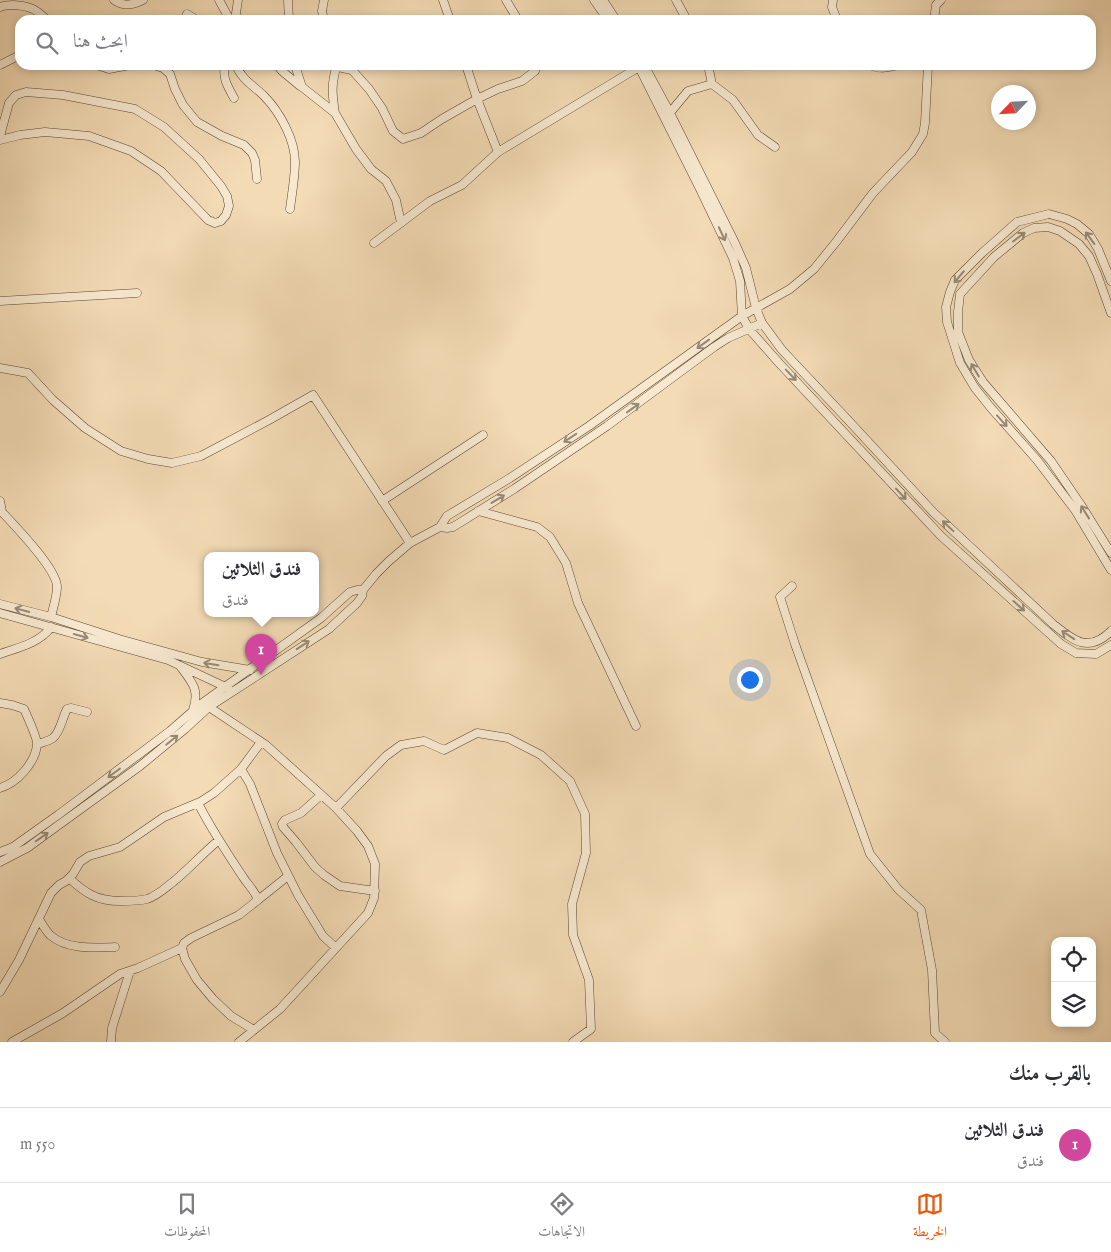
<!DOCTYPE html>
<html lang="ar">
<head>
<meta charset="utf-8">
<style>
	body { margin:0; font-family:"IM FELL English",Amiri,serif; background:#f7f7f7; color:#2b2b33; direction:rtl }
	.controls { position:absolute; right:15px; bottom:15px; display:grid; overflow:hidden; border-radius:10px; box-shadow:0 2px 8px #0003 }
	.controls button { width:45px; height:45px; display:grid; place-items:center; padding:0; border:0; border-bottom:1px solid #e1e1e2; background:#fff; color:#2b2b33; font:25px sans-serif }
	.compass { position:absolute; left:991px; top:85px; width:45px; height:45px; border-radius:50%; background:#fff; box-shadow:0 2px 8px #0003; rotate:245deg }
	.you { position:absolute; left:749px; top:679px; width:18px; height:18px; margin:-12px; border:4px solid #fff; border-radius:50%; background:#1a73e8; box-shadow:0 0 0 8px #1a73e833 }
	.badge { display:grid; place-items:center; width:32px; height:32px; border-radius:50%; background:#ea580c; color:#fff; font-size:16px; font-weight:700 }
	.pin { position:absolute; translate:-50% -41px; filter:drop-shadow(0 1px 2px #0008) }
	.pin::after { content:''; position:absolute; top:26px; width:18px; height:15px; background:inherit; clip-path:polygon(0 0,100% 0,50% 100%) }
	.popup { position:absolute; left:204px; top:552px; width:115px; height:65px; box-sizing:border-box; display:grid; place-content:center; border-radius:10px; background:#fff; filter:drop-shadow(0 1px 4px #0005); font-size:16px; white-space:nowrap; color:#7c7c81 }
	.popup b { font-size:19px; color:#2b2b33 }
	.popup::after { content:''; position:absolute; left:50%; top:100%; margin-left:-10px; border:10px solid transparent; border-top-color:#fff }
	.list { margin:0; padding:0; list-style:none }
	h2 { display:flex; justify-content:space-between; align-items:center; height:65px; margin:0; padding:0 20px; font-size:21px }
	h2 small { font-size:16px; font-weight:400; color:#7c7c81 }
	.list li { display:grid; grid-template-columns:32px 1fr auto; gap:15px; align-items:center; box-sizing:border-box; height:75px; padding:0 20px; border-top:1px solid #e1e1e2 }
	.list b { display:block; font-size:19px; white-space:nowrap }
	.list p { margin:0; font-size:16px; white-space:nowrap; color:#7c7c81 }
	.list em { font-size:16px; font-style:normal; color:#7c7c81 }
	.icon { flex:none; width:28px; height:28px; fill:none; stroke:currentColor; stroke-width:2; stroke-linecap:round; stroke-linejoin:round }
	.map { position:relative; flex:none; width:1111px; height:1042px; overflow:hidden; direction:ltr }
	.search { position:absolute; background:#fff; box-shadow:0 2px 8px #0003; left:15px; right:15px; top:15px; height:55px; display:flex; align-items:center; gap:12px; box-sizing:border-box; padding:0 18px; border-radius:15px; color:#7c7c81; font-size:19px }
	.sheet { height:140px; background:#fff }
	nav { display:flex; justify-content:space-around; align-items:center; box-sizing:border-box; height:70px; border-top:1px solid #e1e1e2; background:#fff; font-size:14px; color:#7c7c81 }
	nav a { display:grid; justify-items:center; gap:2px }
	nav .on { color:#ea580c }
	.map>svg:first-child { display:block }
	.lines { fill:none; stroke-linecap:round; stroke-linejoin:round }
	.minor-casing { stroke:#584632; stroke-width:9 }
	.minor { stroke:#f7e8cf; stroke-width:8 }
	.oneway { stroke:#988975 }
</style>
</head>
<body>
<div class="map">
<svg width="1111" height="1042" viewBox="0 0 1111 1042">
	<rect width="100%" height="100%" fill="#f3dbb5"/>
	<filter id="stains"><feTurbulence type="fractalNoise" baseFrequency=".004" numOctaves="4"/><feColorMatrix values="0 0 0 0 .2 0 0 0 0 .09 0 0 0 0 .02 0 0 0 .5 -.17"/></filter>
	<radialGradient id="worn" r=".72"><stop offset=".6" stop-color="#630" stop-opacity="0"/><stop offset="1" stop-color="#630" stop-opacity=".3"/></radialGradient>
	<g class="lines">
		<defs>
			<path id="minor" d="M114,0c10,7 19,5 29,0
				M219,0l11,20
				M288,0l1,20
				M324,0l-2,11 2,9
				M443,0l7,20
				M506,0l12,20
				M594,0l14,20
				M603,0l13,20
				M676,0l11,20
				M833,0l-1,7 5,13
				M0,7c5,-2 8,-2 13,-2 16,1 22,3 34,15
				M187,14l10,6
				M235,20l3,-20
				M934,20l2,-15 5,-5
				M0,65l20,-10
				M96,65l13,4 21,-4
				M153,65l10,3 7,6 5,15 8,16 14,17 25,14 22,9 8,8 3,7 2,19
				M225,65c-3,13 3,22 9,33
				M236,65c5,14 18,21 28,31 16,16 31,44 31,66 0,15 -3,31 -5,47
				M277,65l5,6 18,15
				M295,65l7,22 33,26 21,36 15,20 15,12 10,19 5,23
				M337,65l5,3 10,2 17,19 13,19 11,23 10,8 18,-6 21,-14 35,-20 21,-10 24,-8 13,-10 2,-6
				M466,65l11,34 21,53
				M638,65l62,124 33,69 7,23 2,35 7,13 30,34 162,173 120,108 15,9 20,1 15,-9
				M644,65l26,48 65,130 11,25 10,40 6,15 20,27 67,71 84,91 120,112c20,16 35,30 58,7
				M708,65l4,19
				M871,65c8,5 18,2 27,0
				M335,113c-3,-19 -4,-29 2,-48
				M668,115l20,-24 24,-7 21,16 25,35 17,12
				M0,136l9,-33 7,-8 10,-3 37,3 72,14 29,18 35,32 22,27 6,10 2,10 -3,9 -5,6 -6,2 -7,-3 -47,-49 -30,-20 -42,-15 -44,-4 -25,3 -20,5
				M374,243l56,-42 32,-16 36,-33 141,-85
				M1111,281l-13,-32 -9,-15 -12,-10 -10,-5 -18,-5 -32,8 -35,31 -27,27 -5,12 -4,15 1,15 13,41 15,25 16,20 46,52 38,50 36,60
				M0,301l137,-8
				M1111,313l-14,-39 -8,-18 -10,-12 -19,-13 -12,-4 -14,1 -11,5 -29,24 -34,37 -2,18v20l11,28 14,22 68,79 30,44 30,48
				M0,368l28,5 25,27 32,28 36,23 27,8 24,4 29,-7 68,-36 44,-25 97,148
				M0,501l2,11c13,14 55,57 55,75 0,9 -4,21 -6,30
				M382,501l101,-66
				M478,511l59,16 13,10 16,26 12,40 58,123
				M440,527l7,-11 63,-38 79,-52 153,-110 48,-27 24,-20 22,-27 37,-49 39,-41 11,-18 2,-11 3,-58
				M792,586l-12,11 15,47 75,210 28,35 23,21 11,60 3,63 10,9
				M0,604l51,13 68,22 83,23 48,8
				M0,613l168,47 60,28
				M0,654c17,-6 40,-11 51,-27
				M180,666c12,16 20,24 13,44
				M0,703l12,2 12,4c3,7 14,30 13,36 -2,18 -20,38 -37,43
				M201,704l8,3 57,38 70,63 21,23 11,15 7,18 -1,34 -6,15 -88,96 -41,33
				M38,744c5,-2 11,-3 15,-6 8,-7 9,-20 14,-29l4,-1 16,4
				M241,769l9,15 27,69 21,42 25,41 13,12
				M321,795l-20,18 -16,7 -3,4 1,3 13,15 19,25 9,8 16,11 35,5
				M198,803c13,26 29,50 45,74 5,8 12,14 15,23l30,-24
				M336,808l50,-52 15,-11 23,-4 20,9 33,-17 31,5 33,17 29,26 15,33 1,39 -14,51 1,31 16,45 2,49 -18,13
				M0,852l13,-5 45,-32 112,-84 31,-27 120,-86 29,-26 7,-2h6
				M0,862l27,-14 113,-82 45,-37 24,-22 120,-78 28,-26 5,-7 1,-6 13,-16 13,-13 21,-18 30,-16 7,1 6,-1 61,-38 93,-63 107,-79 14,-9 34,-15
				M69,878c16,15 28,23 51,23 9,0 19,0 27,-2 10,-3 18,-11 26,-17 16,-13 30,-29 46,-42
				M39,919c3,5 7,12 11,16 17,15 44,13 65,12
				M0,992l19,-32 32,-67 8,-8 7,-4 7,-7 7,-12 9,-6 31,-9 44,-30 36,-15 14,-9 27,-24 20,-27
				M254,1030l-23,-14 -18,-17 -16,-19 -12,-21 -3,-11 2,-5 7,-5 48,-23 19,-15
				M12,1042l51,-29 57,-39 18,-6 44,-20
				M111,1042l1,-14 18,-57"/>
		</defs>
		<!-- minor casing -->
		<use href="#minor" class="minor-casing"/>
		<!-- minor -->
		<use href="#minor" class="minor"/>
	</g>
	<!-- one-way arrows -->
	<defs><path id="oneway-shaft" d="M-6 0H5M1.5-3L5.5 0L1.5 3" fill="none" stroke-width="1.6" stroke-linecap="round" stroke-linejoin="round" transform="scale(1.25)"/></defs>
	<g class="oneway">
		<use href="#oneway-shaft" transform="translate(722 234) rotate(65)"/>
		<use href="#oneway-shaft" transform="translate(1019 237) rotate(-37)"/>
		<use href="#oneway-shaft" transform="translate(1090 238) rotate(-126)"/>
		<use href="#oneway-shaft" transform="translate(959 277) rotate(130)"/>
		<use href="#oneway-shaft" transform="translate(703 344) rotate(144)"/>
		<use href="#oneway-shaft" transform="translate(975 370) rotate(-121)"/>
		<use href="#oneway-shaft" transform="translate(791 375) rotate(46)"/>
		<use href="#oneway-shaft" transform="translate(633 408) rotate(-36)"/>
		<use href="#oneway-shaft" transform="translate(1002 421) rotate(48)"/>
		<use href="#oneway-shaft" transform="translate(570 438) rotate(147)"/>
		<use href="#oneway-shaft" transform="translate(901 494) rotate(47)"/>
		<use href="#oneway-shaft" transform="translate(498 499) rotate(-31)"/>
		<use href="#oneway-shaft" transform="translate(1085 512) rotate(-122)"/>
		<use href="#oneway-shaft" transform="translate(948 526) rotate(-137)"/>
		<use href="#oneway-shaft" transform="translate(1019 606) rotate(42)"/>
		<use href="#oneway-shaft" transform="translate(22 610) rotate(-165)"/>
		<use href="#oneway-shaft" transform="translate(1068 635) rotate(-146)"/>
		<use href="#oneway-shaft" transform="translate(81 636) rotate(16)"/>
		<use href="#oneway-shaft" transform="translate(303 645) rotate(-33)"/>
		<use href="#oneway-shaft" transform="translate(211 664) rotate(-170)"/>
		<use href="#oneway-shaft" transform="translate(172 740) rotate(-39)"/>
		<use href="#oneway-shaft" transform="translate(114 773) rotate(143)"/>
		<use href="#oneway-shaft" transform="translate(42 837) rotate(-35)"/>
	</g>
	<rect width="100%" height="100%" filter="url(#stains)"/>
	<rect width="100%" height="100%" fill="url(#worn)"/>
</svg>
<div class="controls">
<button><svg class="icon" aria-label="locate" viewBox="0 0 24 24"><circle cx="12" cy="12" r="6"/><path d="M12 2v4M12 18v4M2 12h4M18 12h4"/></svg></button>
<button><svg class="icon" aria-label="layers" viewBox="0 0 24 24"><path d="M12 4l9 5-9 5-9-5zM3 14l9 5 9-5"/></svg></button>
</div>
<svg class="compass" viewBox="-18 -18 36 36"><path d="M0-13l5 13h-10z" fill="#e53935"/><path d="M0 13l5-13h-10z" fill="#7c7c81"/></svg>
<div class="you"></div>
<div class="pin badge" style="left:261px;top:675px;background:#d1479c">1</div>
<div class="popup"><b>فندق الثلاثين</b>فندق</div>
<div class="search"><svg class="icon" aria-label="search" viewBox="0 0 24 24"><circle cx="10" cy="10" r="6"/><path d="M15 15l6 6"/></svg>ابحث هنا</div>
</div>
<section class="sheet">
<h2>بالقرب منك<small></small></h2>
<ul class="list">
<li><span class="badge" style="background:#d1479c">1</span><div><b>فندق الثلاثين</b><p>فندق</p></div><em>550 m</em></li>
</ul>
</section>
<nav>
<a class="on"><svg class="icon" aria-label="map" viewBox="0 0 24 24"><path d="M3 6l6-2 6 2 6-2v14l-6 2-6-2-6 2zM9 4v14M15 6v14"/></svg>الخريطة</a>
<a><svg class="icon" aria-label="directions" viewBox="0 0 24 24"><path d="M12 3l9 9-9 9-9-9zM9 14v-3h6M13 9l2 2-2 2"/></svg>الاتجاهات</a>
<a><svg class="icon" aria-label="saved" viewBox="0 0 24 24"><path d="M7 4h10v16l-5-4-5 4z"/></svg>المحفوظات</a>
</nav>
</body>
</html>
